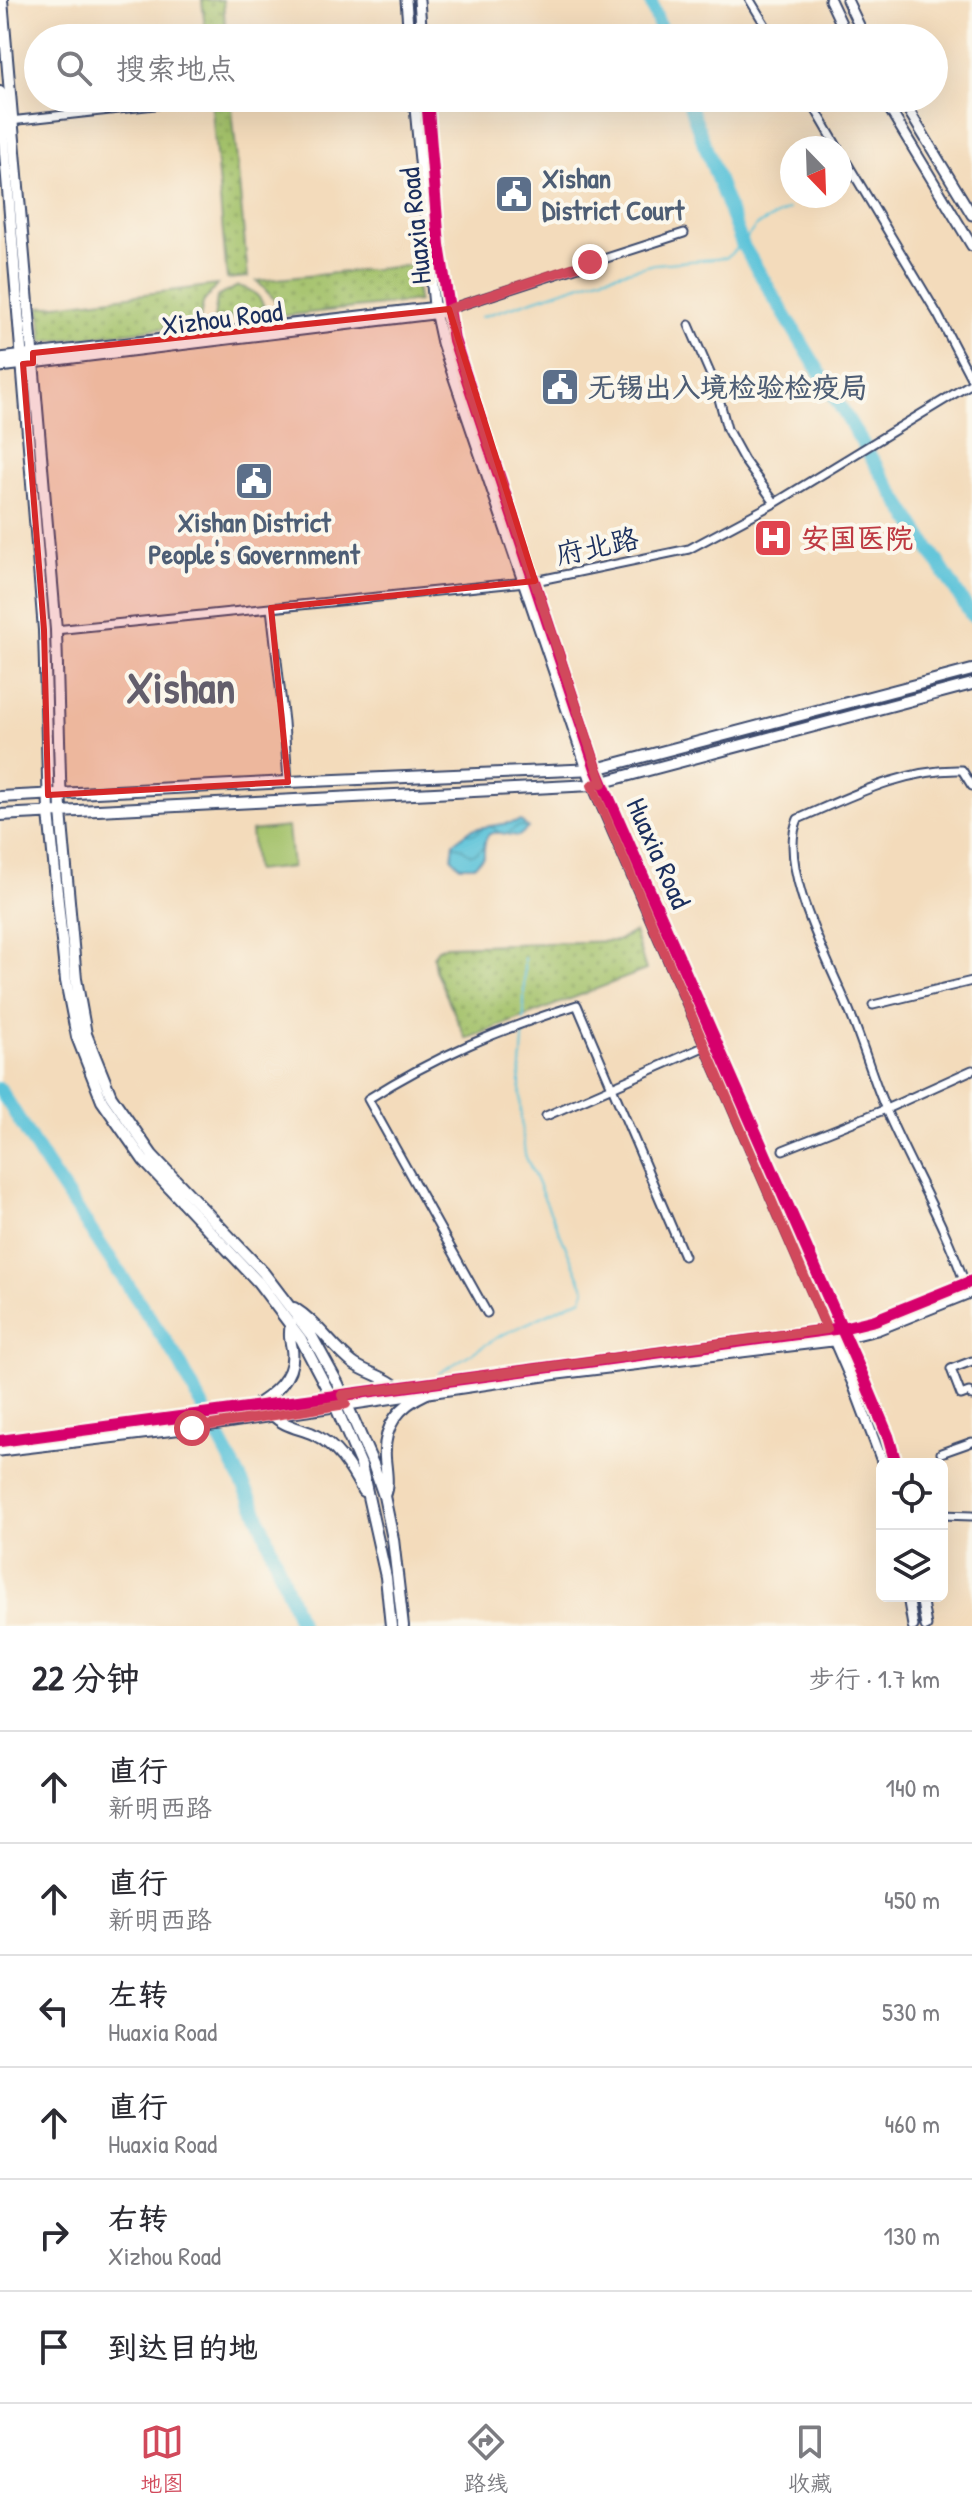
<!DOCTYPE html>
<html lang="zh">
<head>
<meta charset="utf-8">
<style>
	body { margin:0; font-family:"Patrick Hand","LXGW WenKai TC",sans-serif; background:#f7f7f7; color:#2b2b33 }
	.controls { position:absolute; right:24px; bottom:24px; display:grid; overflow:hidden; border-radius:12px; box-shadow:0 8px 32px #0002 }
	.controls button { width:72px; height:72px; display:grid; place-items:center; padding:0; border:0; border-bottom:2px solid #e1e1e2; background:#fff; color:#2b2b33; font:40px sans-serif }
	.compass { position:absolute; left:780px; top:136px; width:72px; height:72px; border-radius:50%; background:#fff; box-shadow:0 8px 32px #0002; rotate:157deg }
	.stop { position:absolute; width:24px; height:24px; margin:-18px; border:6px solid #d1495b; border-radius:50%; background:#fff }
	.stop.end { background:#d1495b; border-color:#fff; box-shadow:0 2px 8px #0008 }
	.list { margin:0; padding:0; list-style:none }
	h2 { display:flex; justify-content:space-between; align-items:center; height:104px; margin:0; padding:0 32px; font-size:34px }
	h2 small { font-size:26px; font-weight:400; color:#7c7c81 }
	.list li { display:grid; grid-template-columns:52px 1fr auto; gap:24px; align-items:center; box-sizing:border-box; height:112px; padding:0 32px; border-top:2px solid #e1e1e2 }
	.list b { display:block; font-size:30px; white-space:nowrap }
	.list p { margin:0; font-size:26px; white-space:nowrap; color:#7c7c81 }
	.list em { font-size:26px; font-style:normal; color:#7c7c81 }
	.icon { flex:none; width:44px; height:44px; fill:none; stroke:currentColor; stroke-width:2; stroke-linecap:round; stroke-linejoin:round }
	.map { position:relative; flex:none; width:972px; height:1626px; overflow:hidden }
	.search { position:absolute; background:#fff; box-shadow:0 8px 32px #0002; left:24px; right:24px; top:24px; height:88px; display:flex; align-items:center; gap:20px; box-sizing:border-box; padding:0 28px; border-radius:44px; color:#7c7c81; font-size:30px }
	.sheet { height:776px; background:#fff }
	nav { display:flex; justify-content:space-around; align-items:center; box-sizing:border-box; height:112px; border-top:2px solid #e1e1e2; background:#fff; font-size:22px; color:#7c7c81 }
	nav a { display:grid; justify-items:center; gap:4px }
	nav .on { color:#d1495b }
	.map>svg:first-child { display:block }
	.grass { fill:url(#grass-dots); stroke:#5f7864; stroke-width:2 }
	.pitch { fill:#a3c169; stroke:#5f7864; stroke-width:2 }
	.water { fill:url(#water-waves); stroke:#3c799c; stroke-width:2 }
	.lines { fill:none; stroke-linecap:round; stroke-linejoin:round }
	.stream { stroke:#5cc3d9; stroke-width:2 }
	.river { stroke:#5cc3d9; stroke-width:14 }
	.minor-casing { stroke:#3b496c; stroke-width:11 }
	.tertiary-casing { stroke:#3b496c; stroke-width:13 }
	.secondary-casing { stroke:#3b496c; stroke-width:14 }
	.minor { stroke:#fff; stroke-width:7 }
	.tertiary { stroke:#fff; stroke-width:9 }
	.secondary { stroke:#fff; stroke-width:10 }
	.cycleway-casing { stroke:#fbf7ec; stroke-width:17 }
	.cycleway { stroke:#d6006c; stroke-width:12 }
	.route { stroke:#d1495b; stroke-width:10 }
	.marked { fill:#d62828; fill-opacity:0.2; stroke:#d62828; stroke-width:6; stroke-linejoin:round }
	.labels { text-anchor:middle; stroke-width:8; stroke-linejoin:round; paint-order:stroke }
	.service-label { font-size:28px; font-weight:bold; fill:#4e5e75; stroke:#fbf7ec; text-anchor:start }
	.street-label { font-size:28px; fill:#1b2f5e; stroke:#fbf7ec }
	.health-label { font-size:28px; font-weight:bold; fill:#be3a42; stroke:#fbf7ec; text-anchor:start }
	.town-label { font-size:44px; font-weight:bold; fill:#635e6c; stroke:#fbf7ec }
</style>
</head>
<body>
<div class="map">
<svg width="972" height="1626" viewBox="0 0 972 1626">
	<defs>
		<pattern id="grass-dots" width="8" height="8" patternUnits="userSpaceOnUse" patternTransform="scale(2)"><rect width="8" height="8" fill="#a3c169"/><path d="M2 2h.1M6 6h.1" fill="none" stroke="#849d5a" stroke-width="1.8" stroke-linecap="round"/></pattern>
		<pattern id="water-waves" width="16" height="10" patternUnits="userSpaceOnUse" patternTransform="scale(2)"><rect width="16" height="10" fill="#5cc3d9"/><path d="M0 5q4-4 8 0t8 0" fill="none" stroke="#4b9fb3"/></pattern>
	</defs>
	<rect width="100%" height="100%" fill="#fbf7ec"/>
	<filter id="ink" filterUnits="userSpaceOnUse"><feTurbulence type="fractalNoise" baseFrequency=".0125" numOctaves="2"/><feDisplacementMap in="SourceGraphic" scale="16" xChannelSelector="R" yChannelSelector="G"/><feConvolveMatrix kernelMatrix="1 2 1 2 8 2 1 2 1" color-interpolation-filters="sRGB"/></filter>
	<filter id="wash" filterUnits="userSpaceOnUse"><feTurbulence type="fractalNoise" baseFrequency=".006" numOctaves="4" result="noise"/><feDisplacementMap in="SourceGraphic" scale="32" xChannelSelector="R" yChannelSelector="G"/><feGaussianBlur stdDeviation="1.8" result="paint"/><feColorMatrix in="noise" values="0 0 0 0 0 0 0 0 0 0 0 0 0 0 0 0 0 1.4 0 .05"/><feComposite in="paint" operator="in"/></filter>
	<g filter="url(#wash)">
		<rect width="100%" height="100%" fill="#f3dbbb"/>
		<!-- grass -->
		<path class="grass" d="M202,0h21l3,38h-20z
			M211,98h20l17,179 -21,2z
			M414,265l4,36 -136,15 -9,-18 -16,-17z
			M217,285l-14,18 -4,21 -156,18 -3,-35z
			M238,286c16,4 24,11 28,27l-52,6 3,-22z
			M634,932l12,38 -180,69 -31,-69 -2,-14 5,-7 8,-3 171,-5z"/>
		<!-- pitch -->
		<path class="pitch" d="M288,827l4,40 -37,4 -4,-40z"/>
		<!-- water -->
		<path class="water" d="M521,821l7,7 -9,8c-22,-2 -36,-13 -35,20l-10,10h-14l-8,-8 2,-16 18,-13z"/>
		<g class="lines">
			<!-- stream -->
			<path class="stream" d="M481,317l122,-40 52,-13 71,-6 16,-14 14,-18 33,-17
				M524,958v62
				M439,1373l61,-37 82,-38 3,-8 -60,-135 -4,-34 -1,-41 4,-53"/>
			<!-- river -->
			<path class="river" d="M650,0l14,38
				M687,98l55,146 130,215 100,157
				M0,1089l46,75 131,194 78,149 46,119"/>
		</g>
	</g>
	<g filter="url(#ink)">
		<g class="lines">
			<defs>
				<path id="minor" d="M750,0l23,38
					M809,98l29,50
					M10,121l209,-23
					M840,151l98,164 34,65
					M449,309l235,-76
					M689,325l27,62 11,42 17,31 31,43
					M271,608l13,114 4,60
					M55,630l480,-49 154,-32 86,-46 197,-120
					M873,1005l99,-24
					M546,1116l162,-71
					M783,1150l103,-41 86,-39
					M965,1284c-20,-59 -53,-115 -78,-172 -14,-32 -23,-65 -36,-97 -19,-48 -75,-148 -53,-196 51,-22 107,-51 164,-49l10,16
					M487,1313l-119,-214c68,-43 132,-70 209,-94l107,251
					M972,1361l-21,8 10,26 8,-3 3,4
					M941,1453l31,-11
					M942,1515l30,1"/>
				<path id="tertiary" d="M406,0l3,38
					M419,0l3,38
					M830,0l18,38
					M847,0l18,38
					M414,98l20,208 8,37 149,438 262,603 30,80
					M427,98l12,147 15,95 142,429 268,610 24,57 8,28
					M883,98l89,148
					M901,98l71,117
					M0,358l437,-51
					M0,367l441,-54
					M0,1441l842,-113 33,-8 97,-39
					M0,1451l192,-23 366,-54 274,-33 45,-11 95,-38
					M908,1596l5,30
					M921,1596l5,30"/>
				<path id="secondary" d="M2,0l54,630 5,182 15,167 10,55 25,62 41,59 111,117 48,63 27,49 35,80 11,32 9,43 10,87
					M0,92l44,538 5,183 17,168 11,56 25,64 42,60 114,121 43,57 30,57 30,69 25,112 5,49
					M0,797l288,-15 308,-13 376,-99
					M0,815l592,-30 380,-101
					M294,1308c24,15 38,39 60,56 15,10 31,12 44,24
					M251,1408c22,-13 45,-30 41,-59 -2,-10 -3,-15 -1,-25
					M273,1415c10,11 26,13 40,19 24,11 38,34 50,57
					M384,1496c5,-12 2,-24 1,-38 -2,-32 13,-52 42,-65"/>
			</defs>
			<!-- minor casing -->
			<use href="#minor" class="minor-casing"/>
			<!-- tertiary casing -->
			<use href="#tertiary" class="tertiary-casing"/>
			<!-- secondary casing -->
			<use href="#secondary" class="secondary-casing"/>
			<!-- minor -->
			<use href="#minor" class="minor"/>
			<!-- tertiary -->
			<use href="#tertiary" class="tertiary"/>
			<!-- secondary -->
			<use href="#secondary" class="secondary"/>
			<defs>
				<path id="cycleway" d="M427,98l12,147 15,95 142,429 268,610 24,57 8,28
					M0,1441l842,-113 33,-8 97,-39"/>
			</defs>
			<!-- cycleway casing -->
			<use href="#cycleway" class="cycleway-casing"/>
			<!-- cycleway -->
			<use href="#cycleway" class="cycleway"/>
		</g>
	</g>
	<g class="lines" filter="url(#ink)">
		<!-- route -->
		<path class="route" d="M192,1428l154,-24 -4,-9 485,-66 -235,-544 10,-2 -148,-443 -5,-31 141,-47"/>
	</g>
	<!-- marked area -->
	<path class="marked" d="M449,309l86,272 -264,27 17,174 -240,13 -4,-165 -21,-266 10,-1v-10z"/>
	<!-- icons -->
	<defs>
		<symbol id="civic-square" viewBox="-11 -11 22 22"><rect x="-9" y="-9" width="18" height="18" rx="4" fill="#5c6f8a" stroke="#fbf7ec"/><path d="M-.6-6.5H3V-4.5H.6V-3L4-1V1h2V6H-6V1h2V-1L-.6-3ZM-1.2 2.5V6h2.4V2.5Z" fill="#fff"/></symbol>
		<symbol id="hospital-square" viewBox="-11 -11 22 22"><rect x="-9" y="-9" width="18" height="18" rx="4" fill="#e0444e" stroke="#fbf7ec"/><path d="M-5-5h3v3.5h4V-5h3V5h-3V1.5h-4V5h-3Z" fill="#fff"/></symbol>
	</defs>
	<g fill-rule="evenodd">
		<use href="#civic-square" x="492" y="172" width="44" height="44"/>
		<use href="#civic-square" x="538" y="365" width="44" height="44"/>
		<use href="#civic-square" x="232" y="459" width="44" height="44"/>
		<use href="#hospital-square" x="751" y="516" width="44" height="44"/>
	</g>
	<g class="labels">
		<!-- service labels -->
		<g class="service-label">
			<text x="542" y="188">Xishan<tspan x="542" dy="32">District Court</tspan></text>
			<text x="588" y="397">无锡出入境检验检疫局</text>
			<text x="254" y="532" text-anchor="middle">Xishan District<tspan x="254" dy="32">People's Government</tspan></text>
		</g>
		<!-- street labels -->
		<g class="street-label">
			<text transform="translate(415 226) rotate(-96)" y="10">Huaxia Road</text>
			<text transform="translate(222 318) rotate(-7)" y="10">Xizhou Road</text>
			<text transform="translate(597 546) rotate(-12)" y="10">府北路</text>
			<text transform="translate(659 853) rotate(66)" y="10">Huaxia Road</text>
		</g>
		<!-- health labels -->
		<g class="health-label">
			<text x="801" y="548">安国医院</text>
		</g>
		<!-- town labels -->
		<g class="town-label">
			<text x="181" y="703">Xishan</text>
		</g>
	</g>
</svg>
<div class="controls">
<button><svg class="icon" aria-label="locate" viewBox="0 0 24 24"><circle cx="12" cy="12" r="6"/><path d="M12 2v4M12 18v4M2 12h4M18 12h4"/></svg></button>
<button><svg class="icon" aria-label="layers" viewBox="0 0 24 24"><path d="M12 4l9 5-9 5-9-5zM3 14l9 5 9-5"/></svg></button>
</div>
<svg class="compass" viewBox="-18 -18 36 36"><path d="M0-13l5 13h-10z" fill="#e53935"/><path d="M0 13l5-13h-10z" fill="#7c7c81"/></svg>
<div class="stop" style="left:192px;top:1428px"></div>
<div class="stop end" style="left:590px;top:262px"></div>
<div class="search"><svg class="icon" aria-label="search" viewBox="0 0 24 24"><circle cx="10" cy="10" r="6"/><path d="M15 15l6 6"/></svg>搜索地点</div>
</div>
<section class="sheet">
<h2>22 分钟<small>步行 · 1.7 km</small></h2>
<ul class="list">
<li><svg class="icon" aria-label="ahead" viewBox="0 0 24 24"><path d="M12 20V5M6 11l6-6 6 6"/></svg><div><b>直行</b><p>新明西路</p></div><em>140 m</em></li>
<li><svg class="icon" aria-label="ahead" viewBox="0 0 24 24"><path d="M12 20V5M6 11l6-6 6 6"/></svg><div><b>直行</b><p>新明西路</p></div><em>450 m</em></li>
<li><svg class="icon" aria-label="left" viewBox="0 0 24 24"><path d="M17 20v-9H6M10 6l-5 5 5 5"/></svg><div><b>左转</b><p>Huaxia Road</p></div><em>530 m</em></li>
<li><svg class="icon" aria-label="ahead" viewBox="0 0 24 24"><path d="M12 20V5M6 11l6-6 6 6"/></svg><div><b>直行</b><p>Huaxia Road</p></div><em>460 m</em></li>
<li><svg class="icon" aria-label="right" viewBox="0 0 24 24"><path d="M7 20v-9h11M14 6l5 5-5 5"/></svg><div><b>右转</b><p>Xizhou Road</p></div><em>130 m</em></li>
<li><svg class="icon" aria-label="arrive" viewBox="0 0 24 24"><path d="M6 21V4h12l-3 4 3 4H6"/></svg><div><b>到达目的地</b></div></li>
</ul>
</section>
<nav>
<a class="on"><svg class="icon" aria-label="map" viewBox="0 0 24 24"><path d="M3 6l6-2 6 2 6-2v14l-6 2-6-2-6 2zM9 4v14M15 6v14"/></svg>地图</a>
<a><svg class="icon" aria-label="directions" viewBox="0 0 24 24"><path d="M12 3l9 9-9 9-9-9zM9 14v-3h6M13 9l2 2-2 2"/></svg>路线</a>
<a><svg class="icon" aria-label="saved" viewBox="0 0 24 24"><path d="M7 4h10v16l-5-4-5 4z"/></svg>收藏</a>
</nav>
</body>
</html>
